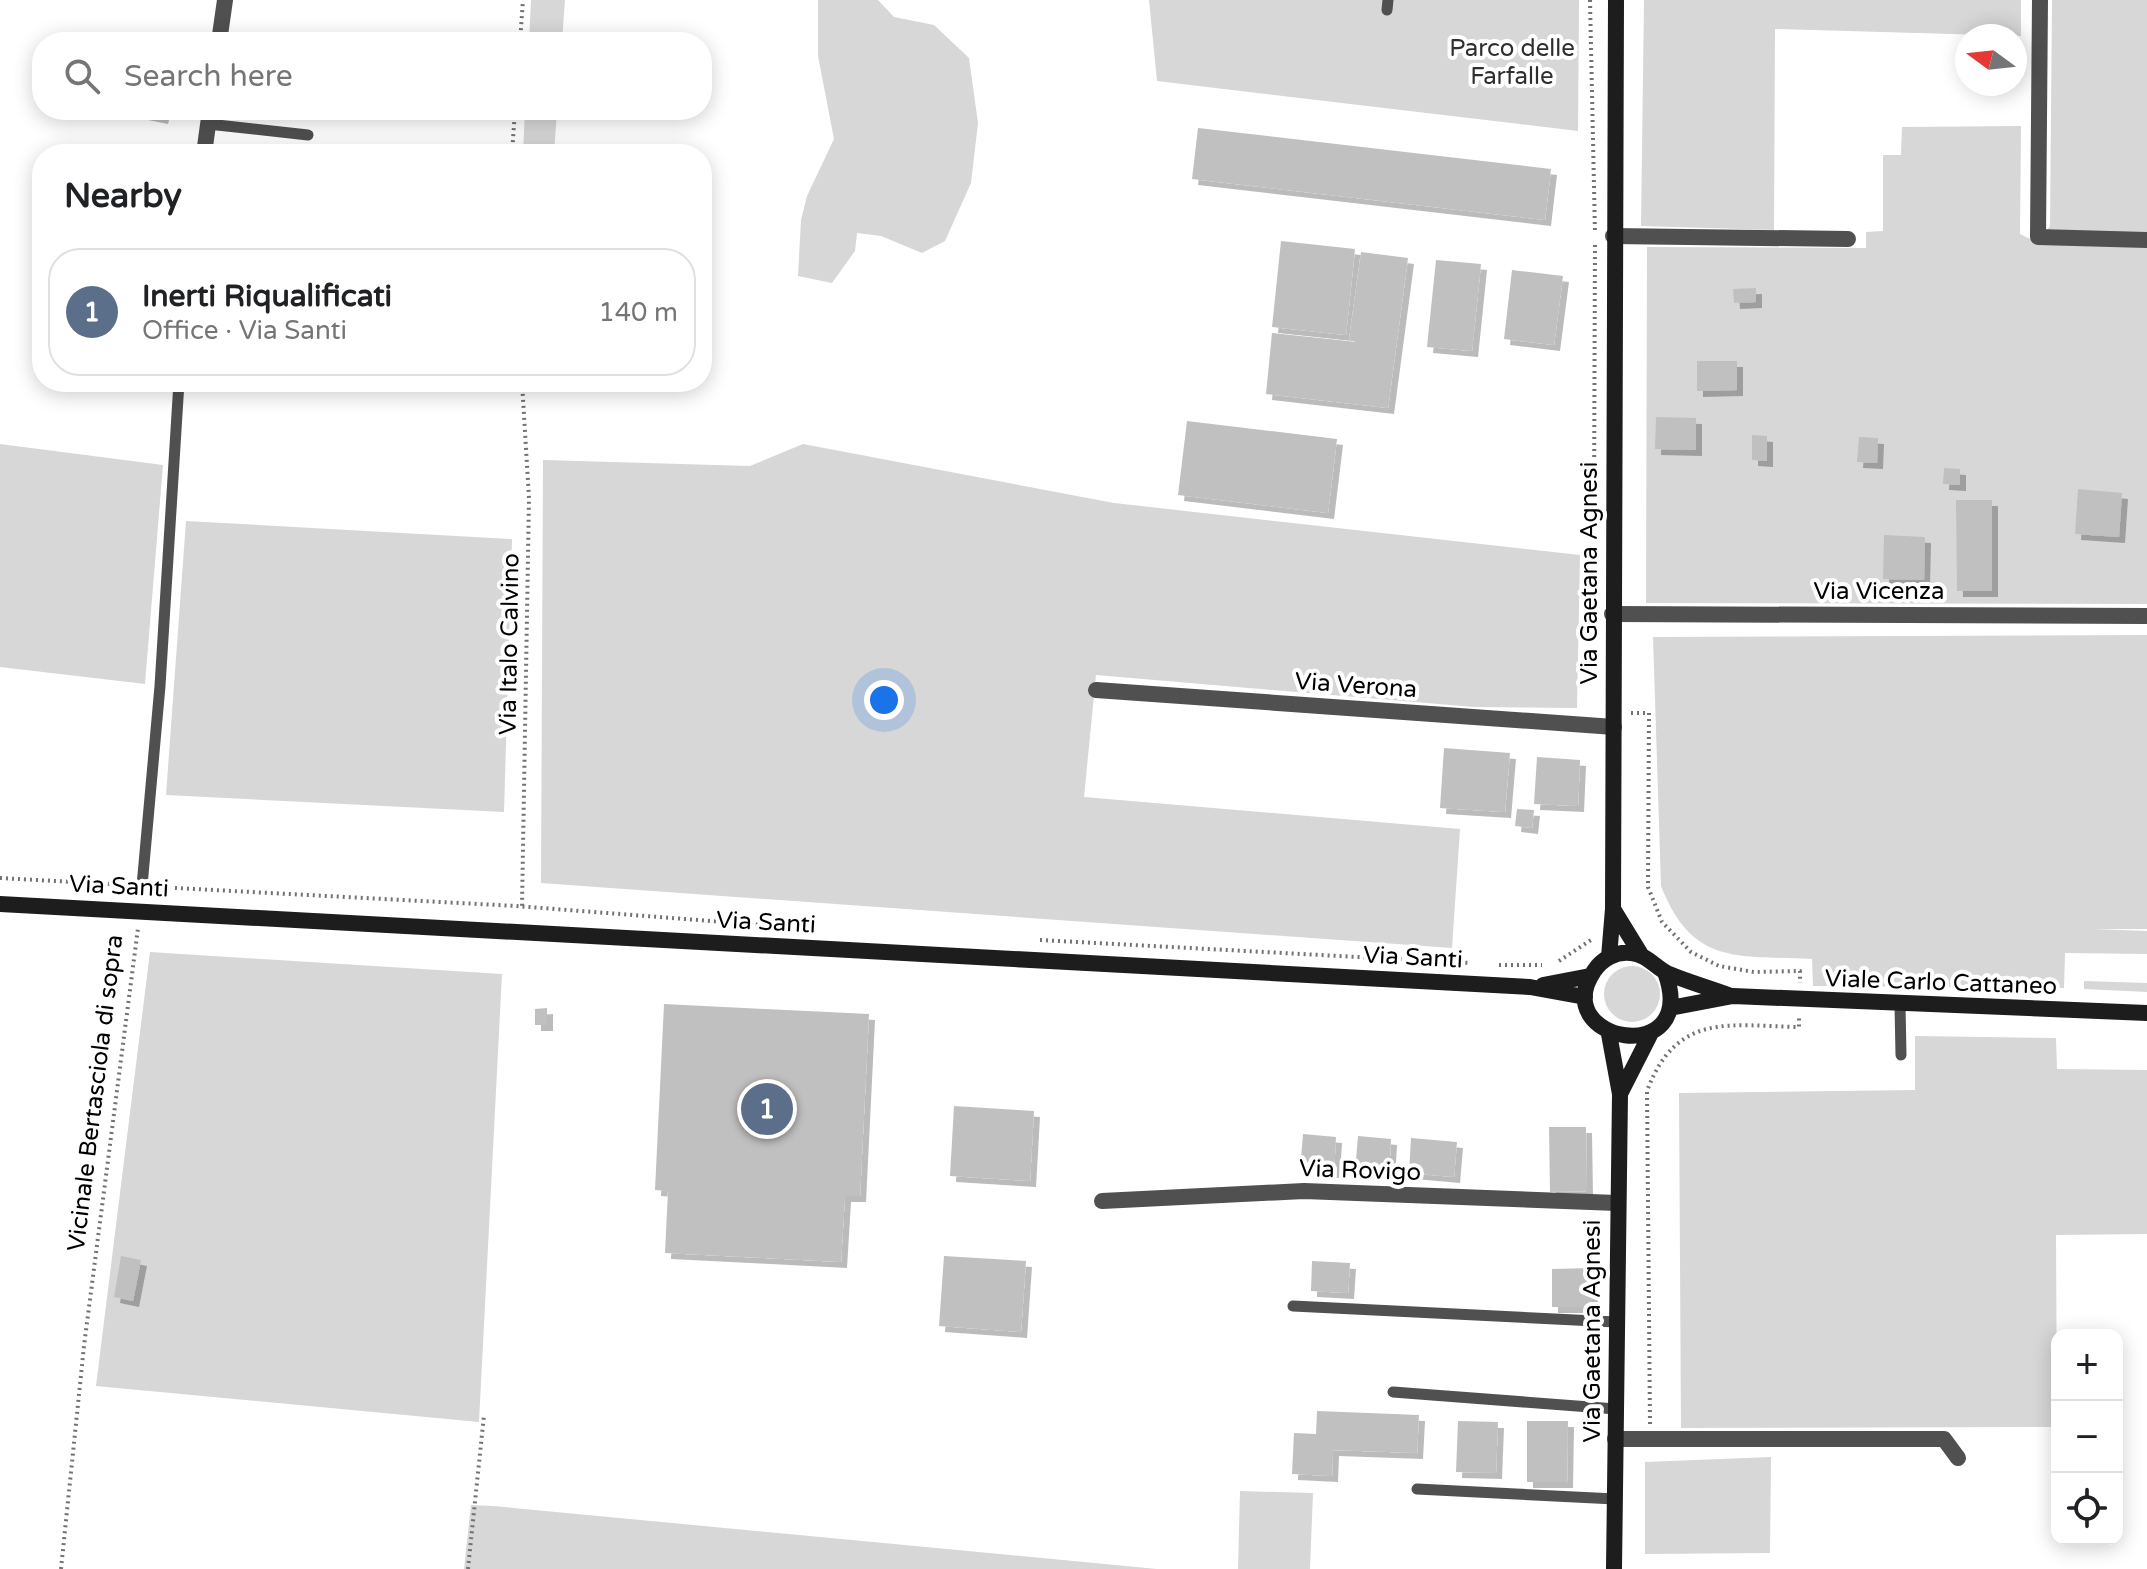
<!DOCTYPE html>
<html lang="en">
<head>
<meta charset="utf-8">
<style>
	body { margin:0; font-family:"Varela Round",sans-serif; background:#f2f2f2; color:#202124 }
	.controls { position:absolute; right:24px; bottom:24px; display:grid; overflow:hidden; border-radius:16px; box-shadow:0 4px 20px #0003 }
	.controls button { width:72px; height:72px; display:grid; place-items:center; padding:0; border:0; border-bottom:2px solid #e0e0e0; background:#fff; color:#202124; font:40px sans-serif }
	.compass { position:absolute; left:1955px; top:24px; width:72px; height:72px; border-radius:50%; background:#fff; box-shadow:0 4px 20px #0003; rotate:285deg }
	.you { position:absolute; left:884px; top:700px; width:28px; height:28px; margin:-20px; border:6px solid #fff; border-radius:50%; background:#1a73e8; box-shadow:0 0 0 12px #1a73e833 }
	.badge { display:grid; place-items:center; width:52px; height:52px; border-radius:50%; background:#2563eb; color:#fff; font-size:26px; font-weight:700 }
	.pin { position:absolute; translate:-50% -50%; border:4px solid #fff; box-shadow:0 2px 8px #0006 }
	.list { margin:0; padding:0; list-style:none }
	h2 { display:flex; justify-content:space-between; align-items:center; height:104px; margin:0; padding:0 32px; font-size:34px }
	h2 small { font-size:26px; font-weight:400; color:#757577 }
	.list li { display:grid; grid-template-columns:52px 1fr auto; gap:24px; align-items:center; box-sizing:border-box; height:128px; margin:0 16px 16px; padding:0 16px; border:2px solid #e0e0e0; border-radius:32px }
	.list b { display:block; font-size:30px; white-space:nowrap }
	.list p { margin:0; font-size:26px; white-space:nowrap; color:#757577 }
	.list em { font-size:26px; font-style:normal; color:#757577 }
	.icon { flex:none; width:44px; height:44px; fill:none; stroke:currentColor; stroke-width:2; stroke-linecap:round; stroke-linejoin:round }
	.map { position:relative; flex:none; width:2147px; height:1569px; overflow:hidden }
	.search { position:absolute; background:#fff; box-shadow:0 4px 20px #0003; left:32px; top:32px; width:680px; height:88px; display:flex; align-items:center; gap:20px; box-sizing:border-box; padding:0 28px; border-radius:32px; color:#757577; font-size:30px }
	.panel { position:absolute; background:#fff; box-shadow:0 4px 20px #0003; left:32px; top:144px; width:680px; height:248px; border-radius:32px }
	.map>svg:first-child { display:block }
	.green { fill:#d7d7d7 }
	.building { fill:#c0c0c0; filter:url(#shadow) }
	.lines { fill:none; stroke-linecap:round; stroke-linejoin:round }
	.path { stroke:#727272; stroke-width:4; stroke-dasharray:2 4; stroke-linecap:butt }
	.lane { stroke:#505050; stroke-width:11 }
	.street { stroke:#505050; stroke-width:16 }
	.secondary { stroke:#1d1d1d; stroke-width:16 }
	.labels { text-anchor:middle; stroke-width:8; stroke-linejoin:round; paint-order:stroke }
	.park-label { font-size:24px; fill:#2e2e2e; stroke:#fff }
	.street-label { font-size:24px; fill:#000; stroke:#fff }
</style>
</head>
<body>
<div class="map">
<svg width="2147" height="1569" viewBox="0 0 2147 1569">
	<defs>
		<filter id="shadow"><feDropShadow dx="6" dy="6" stdDeviation="0" flood-color="#0004"/></filter>
	</defs>
	<rect width="100%" height="100%" fill="#fff"/>
	<!-- green -->
	<path class="green" d="M531,0h34l-3,42h-33z
		M818,0h60l16,17 40,8 35,33 9,65 -7,60 -26,58 -23,12 -41,-17 -24,-3 -2,18 -23,32 -34,-7 3,-56 6,-24 27,-57 -16,-83z
		M1149,0h430l-1,131 -421,-50z
		M1644,0h377v36l-246,-7 -1,201 -133,-4z
		M2052,0h95v604l-501,-1 1,-356 219,1v-16l17,-1v-76h18l1,-28 119,-1 -1,108 18,9 12,-17z
		M525,110h32l-3,44h-31z
		M0,444l163,21 -18,219 -145,-17z
		M803,444l311,59 466,52 -3,153 -103,-1 -378,-32 -12,122 376,32 -8,119 -911,-65 2,-423 207,6z
		M186,521l326,18 -8,273 -338,-17z
		M2147,635v294h-53l53,2v23l-82,-1 -1,35 -251,-2 -1,-27c-74,-4 -119,8 -151,-73l-8,-249z
		M150,952l352,22 -23,448 -383,-36z
		M1604 994a28 28 0 1 1 56 0a28 28 0 1 1-56 0Z
		M2084,981l63,2v9l-63,-3z
		M1915,1036l141,2 1,31 90,1v164l-91,1 1,192 -376,1 -2,-335 236,-3z
		M1771,1457l-1,96 -125,1v-92z
		M1240,1491l73,2 -3,76h-72z
		M471,1505l22,1 664,63h-693z"/>
	<!-- building -->
	<path class="building" d="M122,110h42l-2,8z
		M1198,128l353,41 -6,51 -353,-41z
		M1281,241l74,8 -9,86 -74,-8z
		M1361,252l47,6 -20,150 -122,-14 6,-61 85,9 -8,-2z
		M1436,260l45,4 -9,87 -45,-4z
		M1512,270l51,6 -9,69 -50,-6z
		M1756,288v14l-22,1 -1,-14z
		M1697,361h40v29l-40,1z
		M1656,417l40,1v32l-41,-1z
		M1187,421l150,18 -9,74 -150,-18z
		M1752,435l15,1v25l-15,-1z
		M1859,437l19,1 -1,25 -20,-1z
		M1944,468l16,1v16l-17,-1z
		M2078,489l44,4 -3,44 -44,-3z
		M1956,500h36v91h-35z
		M1884,535l41,2 -1,43 -41,-1z
		M1444,748l66,5 -5,59 -65,-4z
		M1537,757l43,3 -2,46 -44,-2z
		M1517,809l17,1 -2,18 -17,-2z
		M664,1004l205,10 -9,182h-15l-4,66 -176,-9 3,-62 -13,-1z
		M547,1008v17h-12v-16z
		M954,1106l80,5 -4,70 -80,-5z
		M1549,1127h37l1,64 -37,1z
		M1303,1134l33,3 -2,35 -34,-2z
		M1358,1136l33,3 -2,35 -34,-3z
		M1411,1138l46,4 -3,35 -45,-4z
		M121,1256l20,4 -8,41 -19,-4z
		M944,1256l82,5 -5,71 -82,-6z
		M1312,1261l38,2 -2,30 -37,-2z
		M1592,1268v39h-40v-38z
		M1317,1411l102,4 -2,38 -84,-3 -1,26 -40,-2 2,-41 22,1z
		M1458,1421l40,1 -2,51 -40,-1z
		M1527,1421h41l-1,61h-40z"/>
	<g class="lines">
		<!-- path -->
		<path class="path" d="M1590,0l5,233
			M520,42l3,-42
			M512,154l3,-44
			M522,382l7,116 -7,409
			M1594,505l1,-263
			M1631,713h18l-1,174 14,35 29,30 28,14 35,6 46,-1v12
			M0,878l129,7
			M157,887l359,19 247,19
			M1040,940l430,23
			M1559,961l32,-21
			M1499,965h43
			M1650,1424l-3,-333c30,-80 83,-65 152,-64v-11
			M61,1569l23,-223 54,-418
			M468,1569l16,-154"/>
		<!-- lane -->
		<path class="lane" d="M1387,10l1,-10
			M208,124l100,11
			M142,886l18,-200 19,-304
			M1900,1005l1,50
			M1293,1306l323,16
			M1393,1392l223,17
			M1417,1489l198,10"/>
		<!-- street -->
		<path class="street" d="M2040,0l-2,237 109,3
			M219,42l6,-42
			M204,154l6,-44
			M1613,236l235,3
			M1612,614l535,2
			M1096,690l518,37
			M1102,1201l202,-10 313,12
			M1615,1439h329l14,19"/>
		<!-- secondary -->
		<path class="secondary" d="M0,904l1530,83 55,10
			M1613,909l27,44
			M1609,957l4,-48 3,-909
			M1665,972c36,99 -119,70 -71,-1 8,-12 22,-20 37,-18 15,1 23,13 36,20 21,9 43,15 64,23
			M1543,985l47,-9
			M1670,1008l63,-12 414,17
			M1609,1034l11,60 -6,475
			M1620,1094l32,-63"/>
	</g>
	<g class="labels">
		<!-- park labels -->
		<g class="park-label">
			<text x="1512" y="56">Parco delle<tspan x="1512" dy="28">Farfalle</tspan></text>
		</g>
		<!-- street labels -->
		<g class="street-label">
			<text transform="translate(1589 573) rotate(-90)" y="8">Via Gaetana Agnesi</text>
			<text x="1879" y="599">Via Vicenza</text>
			<text transform="translate(509 644) rotate(-89)" y="8">Via Italo Calvino</text>
			<text transform="translate(1356 685) rotate(4)" y="8">Via Verona</text>
			<text transform="translate(119 886) rotate(3)" y="8">Via Santi</text>
			<text transform="translate(766 922) rotate(3)" y="8">Via Santi</text>
			<text transform="translate(1413 957) rotate(3)" y="8">Via Santi</text>
			<text transform="translate(1941 982) rotate(2)" y="8">Viale Carlo Cattaneo</text>
			<text transform="translate(95 1093) rotate(-83)" y="8">Vicinale Bertasciola di sopra</text>
			<text transform="translate(1360 1170) rotate(2)" y="8">Via Rovigo</text>
			<text transform="translate(1592 1331) rotate(-90)" y="8">Via Gaetana Agnesi</text>
		</g>
	</g>
</svg>
<div class="controls">
<button>+</button>
<button>−</button>
<button><svg class="icon" aria-label="locate" viewBox="0 0 24 24"><circle cx="12" cy="12" r="6"/><path d="M12 2v4M12 18v4M2 12h4M18 12h4"/></svg></button>
</div>
<svg class="compass" viewBox="-18 -18 36 36"><path d="M0-13l5 13h-10z" fill="#e53935"/><path d="M0 13l5-13h-10z" fill="#757577"/></svg>
<div class="you"></div>
<div class="pin badge" style="left:767px;top:1109px;background:#5c6f8a">1</div>
<div class="search"><svg class="icon" aria-label="search" viewBox="0 0 24 24"><circle cx="10" cy="10" r="6"/><path d="M15 15l6 6"/></svg>Search here</div>
<section class="panel">
<h2>Nearby<small></small></h2>
<ul class="list">
<li><span class="badge" style="background:#5c6f8a">1</span><div><b>Inerti Riqualificati</b><p>Office · Via Santi</p></div><em>140 m</em></li>
</ul>
</section>
</div>
</body>
</html>
